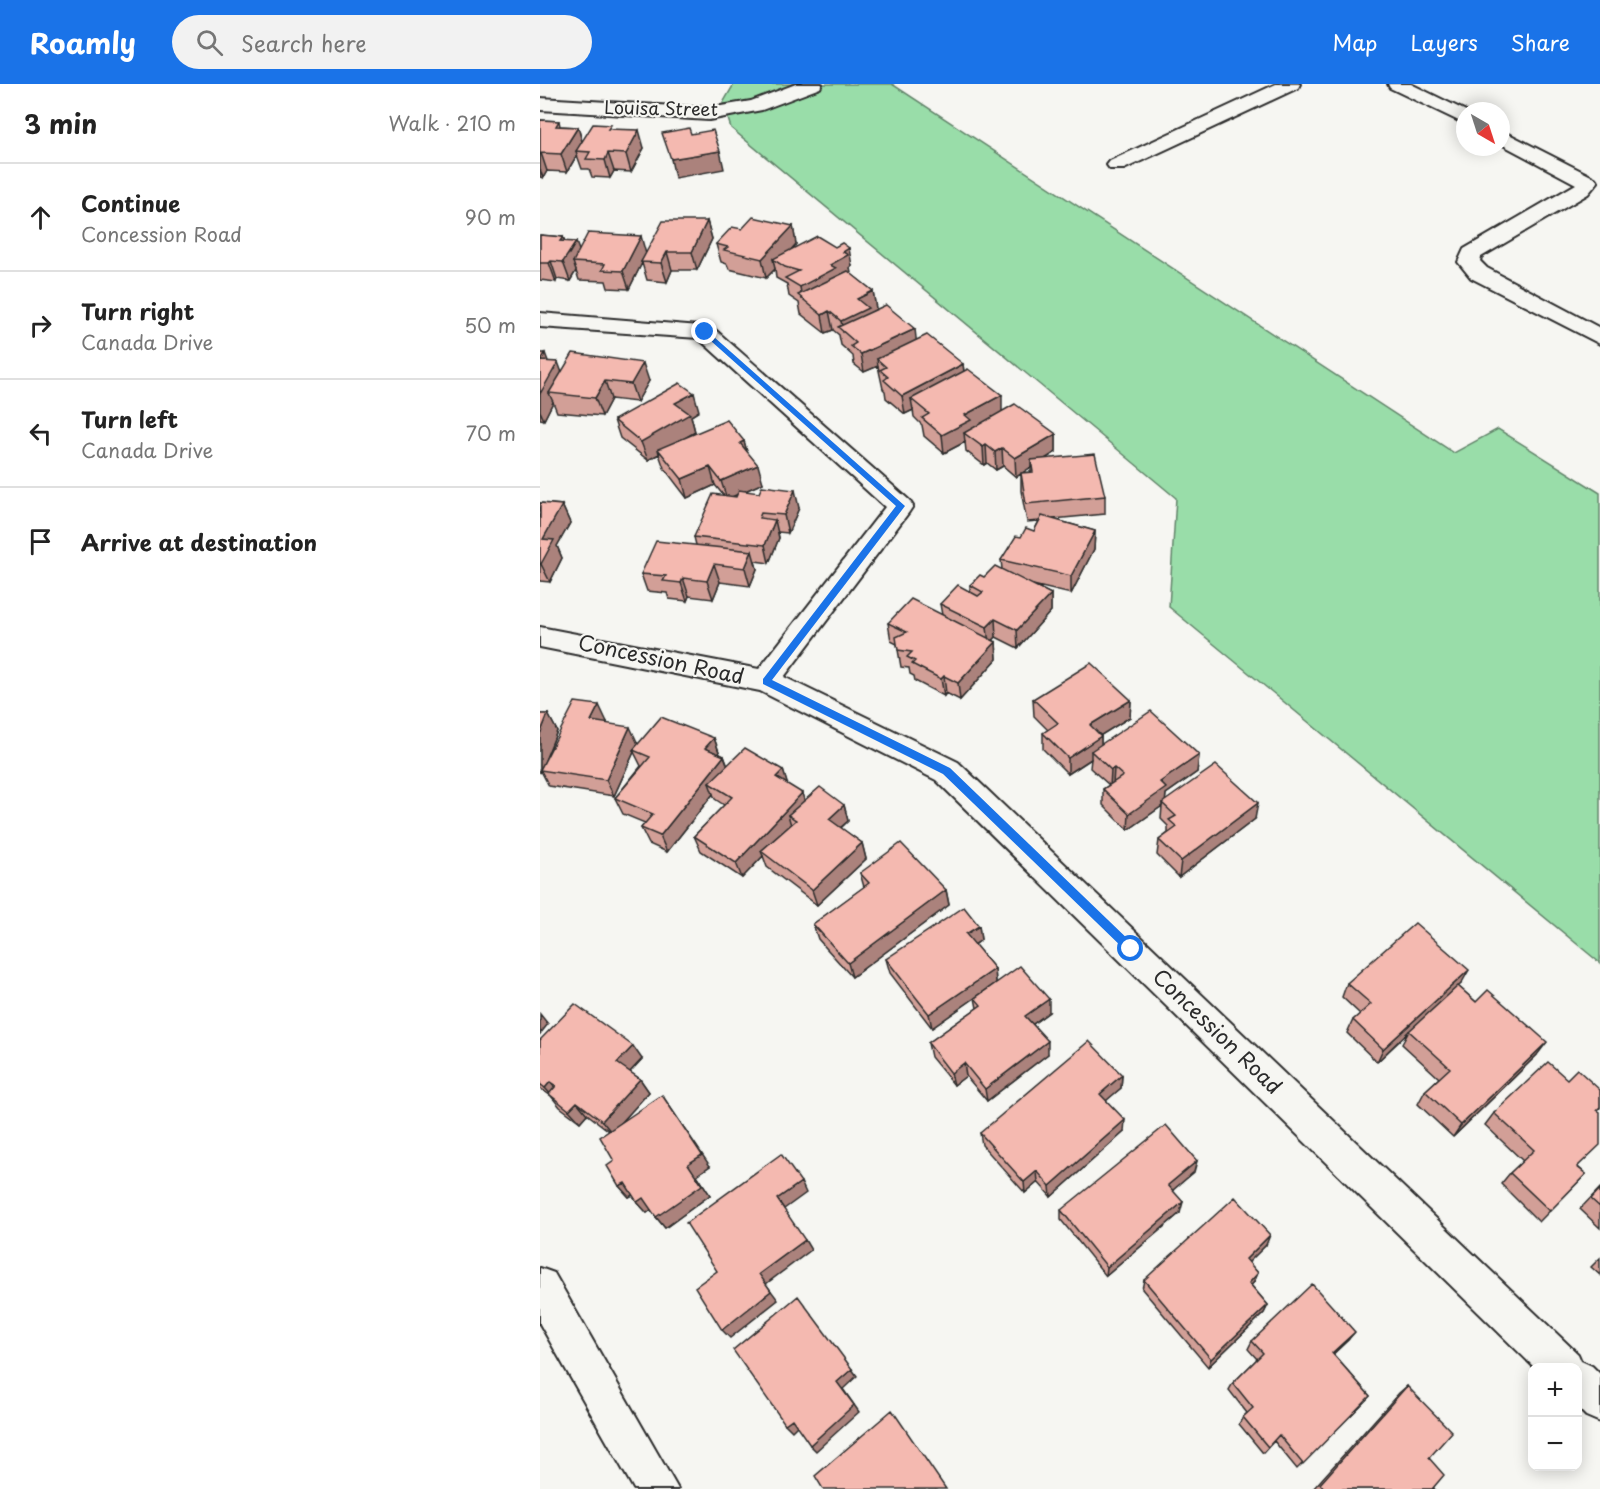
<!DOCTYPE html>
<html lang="en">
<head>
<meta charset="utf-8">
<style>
	body { margin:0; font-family:"Playpen Sans",sans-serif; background:#f2f2f2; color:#222 }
	.controls { position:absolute; right:18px; bottom:18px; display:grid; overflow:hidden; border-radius:12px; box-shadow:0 3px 15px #0003 }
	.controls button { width:54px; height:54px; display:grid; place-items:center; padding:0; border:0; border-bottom:2px solid #e0e0e0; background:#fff; color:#222; font:30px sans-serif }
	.compass { position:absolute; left:916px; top:18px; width:54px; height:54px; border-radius:50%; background:#fff; box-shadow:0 3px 15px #0003; rotate:141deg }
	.stop { position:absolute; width:18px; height:18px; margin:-14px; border:4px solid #1a73e8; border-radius:50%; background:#fff }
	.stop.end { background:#1a73e8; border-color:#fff; box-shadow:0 2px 6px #0008 }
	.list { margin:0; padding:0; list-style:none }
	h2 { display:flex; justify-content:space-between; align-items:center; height:78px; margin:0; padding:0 24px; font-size:26px }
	h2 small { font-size:20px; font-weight:400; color:#767676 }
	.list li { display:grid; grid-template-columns:39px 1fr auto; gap:18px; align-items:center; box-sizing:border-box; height:108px; padding:0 24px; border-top:2px solid #e0e0e0 }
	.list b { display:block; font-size:22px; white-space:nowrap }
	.list p { margin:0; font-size:20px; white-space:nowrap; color:#767676 }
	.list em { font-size:20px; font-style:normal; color:#767676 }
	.icon { flex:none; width:33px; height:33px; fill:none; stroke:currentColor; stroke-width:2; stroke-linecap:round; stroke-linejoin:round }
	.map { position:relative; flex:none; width:1060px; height:1405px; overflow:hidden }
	header { display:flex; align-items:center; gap:36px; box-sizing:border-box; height:84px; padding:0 30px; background:#1a73e8; color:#fff }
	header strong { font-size:28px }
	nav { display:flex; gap:33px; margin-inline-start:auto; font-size:21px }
	.search { width:420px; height:54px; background:#f2f2f2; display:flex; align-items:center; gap:15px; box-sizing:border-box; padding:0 21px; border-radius:33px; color:#767676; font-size:22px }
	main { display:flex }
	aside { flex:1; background:#fff }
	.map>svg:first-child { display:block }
	.green { fill:#99dda9; stroke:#62846a; stroke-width:1.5 }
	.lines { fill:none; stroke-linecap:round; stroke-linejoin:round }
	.minor-casing { stroke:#2b2b2b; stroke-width:4 }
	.minor { fill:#f6f6f2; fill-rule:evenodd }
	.wall { fill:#d29f97; stroke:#2b2b2b; stroke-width:1.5; fill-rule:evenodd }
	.shaded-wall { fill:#ab827b; stroke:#2b2b2b; stroke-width:1.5 }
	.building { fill:#f4b9b0; stroke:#2b2b2b; stroke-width:1.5 }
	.route { fill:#1a73e8 }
	.labels { text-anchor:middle; stroke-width:4.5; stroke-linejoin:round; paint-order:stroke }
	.far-street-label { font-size:18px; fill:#2b2b2b; stroke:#f6f6f2 }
	.street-label { font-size:21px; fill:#2b2b2b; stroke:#f6f6f2 }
</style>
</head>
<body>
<header>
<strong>Roamly</strong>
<div class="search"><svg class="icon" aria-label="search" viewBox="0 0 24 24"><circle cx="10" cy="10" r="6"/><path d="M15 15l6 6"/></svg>Search here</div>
<nav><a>Map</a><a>Layers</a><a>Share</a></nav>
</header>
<main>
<aside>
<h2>3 min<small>Walk · 210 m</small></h2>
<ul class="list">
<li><svg class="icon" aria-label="ahead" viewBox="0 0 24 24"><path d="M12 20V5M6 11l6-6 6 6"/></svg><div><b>Continue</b><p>Concession Road</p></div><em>90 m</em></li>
<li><svg class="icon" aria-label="right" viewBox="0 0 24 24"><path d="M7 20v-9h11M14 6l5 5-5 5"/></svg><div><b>Turn right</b><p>Canada Drive</p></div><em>50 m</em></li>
<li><svg class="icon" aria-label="left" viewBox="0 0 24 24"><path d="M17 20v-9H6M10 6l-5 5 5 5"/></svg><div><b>Turn left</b><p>Canada Drive</p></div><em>70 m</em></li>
<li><svg class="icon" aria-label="arrive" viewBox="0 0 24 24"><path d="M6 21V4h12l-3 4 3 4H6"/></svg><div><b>Arrive at destination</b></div></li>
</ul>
</aside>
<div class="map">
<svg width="1060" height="1405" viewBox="0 0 1060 1405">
	<rect width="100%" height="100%" fill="#f6f6f2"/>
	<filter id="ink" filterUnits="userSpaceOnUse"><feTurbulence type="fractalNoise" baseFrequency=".0167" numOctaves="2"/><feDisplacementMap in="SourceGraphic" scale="12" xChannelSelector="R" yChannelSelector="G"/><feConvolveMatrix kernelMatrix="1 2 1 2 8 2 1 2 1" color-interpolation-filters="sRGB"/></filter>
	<g filter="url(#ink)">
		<!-- green -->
		<path class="green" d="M194,0h158l562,369 44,-24 102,64v470l-431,-356 7,-109 -445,-370 -8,-25z"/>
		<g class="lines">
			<defs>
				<path id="minor" d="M256,0h26l-2,4 -58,22 -53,10 -169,-10v-12l169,10 42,-7z
					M736,0h24l-2,4 -174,81h-14l-3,-4 3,-4z
					M848,0h23l55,27 -1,13 -75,-36z
					M961,46l94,48 3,4 -10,12 -107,63 -1,4 7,7 113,60v16l-129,-66 -13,-16 6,-13 112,-65 -75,-40z
					M0,229l172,14 197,173 4,6 -4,6 -125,165 174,85 620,592 3,7 11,5 8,8v48l-14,-6 -8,-8v-40h-43l-599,-588 -176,-89 -220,-44v-20l219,42 126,-162 -187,-169 -158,-11z
					M0,1184l14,5 124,216h-44l-94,-165z"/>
			</defs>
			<!-- minor casing -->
			<use href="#minor" class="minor-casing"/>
			<!-- minor -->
			<use href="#minor" class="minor"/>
		</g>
		<!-- wall -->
		<path class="wall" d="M0,36l19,1 1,5 18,1 4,14 30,-12 32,19 -13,24 -17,-1 -4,7 -18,-1 -3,-8h-7l-5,-14 -10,17 -20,-1 -4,7 -3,-1z
			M167,137l5,18 -15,31h-25l-5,12 -20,-2 -5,-17 -13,26 -21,-1 -2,-7 -27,-1 -3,-9 -6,10 -13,-2 -1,3 -16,-2v-45l23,2 2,4 14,9 67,3z
			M253,142l3,18 -3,5 59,17 -2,2v5l23,18 3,18 40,32 47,23 1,8 38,39 54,23v18l-10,6 59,38v18l-52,5 42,12 -1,18 -23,45 -38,-9 18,9v17l-33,37 -22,-11 -3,3 3,2 1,17 -37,41 -14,-7 -2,3 -29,-15 -1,-5 -4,-2 -1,-6 -8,-1 -4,-23 -6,-3 -3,-18 54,-8 -2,-11 30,-12v-7l14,-8 18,-8 -1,-9 20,-23 13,-6 5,-10 -12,1 -6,-31v-17l-5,3 -13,-11 -7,4 -9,-7 -3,2 -18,-14 -1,-9 -21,11 -20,-17 -2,-11 -8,-8 -1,-7 -8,4 -19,-16 -1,-7 -2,-2 -5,-23 -14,6 -10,-8 -1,-8 -12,-11 -2,-10 -6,-5 -8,3 -24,-19 -2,-11 -10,-7 -2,-12 -11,-6 -1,-9 -9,9 -37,-9 -2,-5 -6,-2 -5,-18 26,-15zM491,383v5l-10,1z
			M0,269l8,9 14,10 87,9 -12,21 -26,-3 -9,17 -45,-4 -4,-10 -9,18 -4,-1z
			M159,327l-8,5 4,16 -6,4 55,5 3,11 16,31 -18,8 54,17 -11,25 -10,-1 1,6 -10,25 -14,-2 2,8 -7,17 -30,-4 -7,17 -24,-3 -2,5 -18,-2 -2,-6 -20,-2 -6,-17 55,-29 -2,-8 30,-41 -9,-11 -28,13 -23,-30 -5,-14 -11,6 -28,-22 -6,-18z
			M0,419l22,2 8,18 -13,23 5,12 -12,24 -10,-1z
			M493,615l98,1 -1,17 -29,18v10l98,10 -2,17 -31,22 -1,7 90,18 -76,58 -22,-22 2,-15 9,-7v-7l-7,-7 1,-13 -34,24 -25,-25v-16l6,-4 -19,-17 1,-9 -23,15 -25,-25v-16l5,-3 -14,-14z
			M1,630h7l9,17 -11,27 61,-36v1l31,21 76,-6 6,16 4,2 3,9 56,5 4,14 18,17 39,4 4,16 -7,7 21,15 4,16 -49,46 -50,-38 -4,-11 -21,22 -41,-27 -7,-15 30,-31 -9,-6 -2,-5 -46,58 -18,-8 -8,-16 4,-5 -22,-9 -8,-16 26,-32 -7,-14 -20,44 -65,-10 -8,-15 -1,2z
			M320,789l86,17 3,15 -97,72 -34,-38 -5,-15 51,-37z
			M439,842l2,14 -6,5 20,24 1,14 -64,45 -42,-55 -4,-14z
			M807,899l114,1 -3,2 79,69 -84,82 -35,-33 7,-13 14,-13 -37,-34 6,-11 -31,29 -30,-29 6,-13 7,-6 -18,-17z
			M435,914l74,14 -16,12 15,30 -61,47 -21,-25 -12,9 -23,-28 -3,-14 49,-35z
			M0,956l102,19 -12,13 10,7 9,13 -29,32 90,42 -13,9 13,20 -45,33 -9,-11 -5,-7 -4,3 -10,-11 -4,-7 -4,2 -10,-11 -10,-55 -22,-17 -7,8 -20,-15 -9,-11 -11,-8z
			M582,991l-1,13 -15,12 18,32 -73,65 -13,-15 -13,11 -43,-48 -2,-12z
			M1027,995l33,11v18l-2,2 -20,57 8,7 -47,48 -38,-38 9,-11 13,-12 -38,-36 9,-12z
			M654,1088l-22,18 8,23 -74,63 -45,-56v-10z
			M1060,1104v40l-20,-19z
			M726,1161l-18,17 10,11 -4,9 -3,3 17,20 -4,8 -56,54 -66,-78 2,-9z
			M1060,1174v17l-9,-8z
			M808,1256l-15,14 37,42 -73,73 -23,-28 -11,12 -24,-29 4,-7 4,-4 -18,-23 4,-7 24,-24 -9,-10 4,-8z
			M867,1302l22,72 5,31h-121l86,-96z"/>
		<!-- shaded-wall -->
		<path class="shaded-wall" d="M38,43l5,18 -7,6 1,4 -10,17 -6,-18z
			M99,46l5,18 -13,24 -5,-18z
			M180,67l4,18 -49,9 -4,-19z
			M1,69l6,18 -4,7 -3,-9v-15z
			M68,69l6,18 -4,7 -5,-18z
			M167,137l5,18 -15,31 -5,-18z
			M253,142l3,18 -17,19 -6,-4 2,10 -9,9 -4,-19z
			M101,152l5,18 -5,8 1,1 -13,26 -6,-18z
			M23,153l6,17 7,-12 7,19 -10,1 3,9 -6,10 -7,-19 -3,-21z
			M309,164l3,18 -2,2 1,5 -49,26 -2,-12 30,-22 13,-13z
			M127,168l5,18 -5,12 -6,-19z
			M11,177l6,18 -1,3 -7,-19z
			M333,207l3,18 -33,23 -2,-11 16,-22z
			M289,227l4,19 -8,3 -3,-18z
			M375,245l2,18 -40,12 1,7 -14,6 -3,-18z
			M5,269l7,19 6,-10 7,19 -16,12 4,9 -9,18 -4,-9v-17l1,-33z
			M103,279l6,18 -12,21 -6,-18z
			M423,280l2,18 -54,17 2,11 -8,4 -3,-18z
			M65,297l6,18 -9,17 -7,-18z
			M154,309l5,18 -8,5 4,16 -35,21 -2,-4 1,5 -11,6 -7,-18 34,-39z
			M462,311v18l-38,20 1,9 -21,11 -2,-18 23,-20z
			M516,350v18l-24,15 -1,-7v7l-15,10 -1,-19z
			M204,357l5,18 -9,-16z
			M446,361l1,18 -3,2 -1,-18z
			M462,364l1,18 -7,4 -1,-18z
			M218,381l5,18 -36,16 -6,-18z
			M170,383l5,18 -28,13 -5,-19z
			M255,406l4,18 -11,25 -4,-18z
			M22,421l8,18 -13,23 5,12 -12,24 -9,-18 2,-25z
			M235,436l4,18 -10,25 -4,-18z
			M555,447l-1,18 -23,45v-18z
			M212,467l5,18 -7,17 -5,-18z
			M174,480l6,18 -7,17 -6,-18z
			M143,494l6,18 -2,5 -6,-18z
			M511,510v17l-33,37 -1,-18z
			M455,535l1,18 -7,8 -2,-18z
			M456,558l1,17 -37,41 -2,-17z
			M404,592l2,17 -2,3 -3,-17z
			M591,616l-1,17 -40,25v-17z
			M59,621l8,17 -8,16 -8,-17z
			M8,630l9,17 -16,39h-1l1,1 -1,2v-39z
			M90,643l8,17 -5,6 1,2 -20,44 -8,-16z
			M561,652v16l-10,-1v8l-23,15v-16z
			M174,654l6,17 -15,-7z
			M659,671l-2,17 -31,22 -1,10 -3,-1v3l-34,24 1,-16 31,-32z
			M184,672l6,16 -21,11 4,11 -46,58 -7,-16z
			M574,684l-1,16 -3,3 1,-17z
			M243,686l5,16 -12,-9z
			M262,709l5,16 -19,6 3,10 -30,26 2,5 -21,22 -6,-15z
			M718,719l-3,16 -76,58 2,-16z
			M304,721l4,16 -15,13 -4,-15z
			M322,759l4,16 -49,46 -5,-15z
			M406,806l3,15 -97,72 -4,-14z
			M439,842l2,14 -13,9 -2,-15z
			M455,885l1,14 -64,45 -3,-14z
			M929,886l-8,14 -51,47h-1l-32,31 6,-13z
			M509,915v13l-23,17 -1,-13z
			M0,930l8,10 -8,10z
			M508,957v13l-61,47 -2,-12z
			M1007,958l-10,13 -84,82 8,-12z
			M93,962l9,13 -15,16 -10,-12z
			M424,979l2,13 -12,9 -3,-12z
			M582,991l-1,13 -21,18v-12z
			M100,995l9,13 -37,41 -10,-12z
			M10,998l11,13 -7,3 -9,-10z
			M122,1011l48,71 -13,9 13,20 -45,33 -9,-11 32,-53z
			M37,1018l10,12 -7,8 -11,-12z
			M585,1036l-1,12 -73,65 -1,-11z
			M657,1077l-3,11 -28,24 2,-11z
			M497,1087l1,11 -13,11 -1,-11z
			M261,1098l5,11 -22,16 -7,-10z
			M85,1099l9,11 -5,3 -10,-11z
			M103,1114l10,10 -6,5 -10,-11z
			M643,1118l-3,11 -74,63 1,-9z
			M730,1151l-4,10 -24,24 4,-10z
			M265,1156l6,10 -45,34 12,16 -48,38 -8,-8 37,-56z
			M718,1189l-4,9 -9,10 4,-9z
			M728,1221l-4,8 -56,54 3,-8z
			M815,1248l-7,8 -22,21 6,-8z
			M312,1285l5,7 -14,13 16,23 -43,39 -6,-6 27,-63z
			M252,1335l6,6 -6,6 -7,-7z"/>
		<!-- building -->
		<path class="building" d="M0,36l19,1 -3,5 22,1 -17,27 -20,-1 -1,1z
			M53,40l18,1 -3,4 31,1 -13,24 -18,-1 -3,7 -19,-1 4,-7 -14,-1z
			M149,44l2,6 22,-4 7,21 -49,8 -9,-26z
			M213,133l40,9 -31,33 -38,-9 4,-3 -12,-3 16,-17 10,2z
			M123,137h44l-15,31h-25l-6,11 -20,-1z
			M48,149l53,3 -18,35 -21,-1 3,-6 -32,-2z
			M0,151l23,2 -3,4 16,1 -13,20 -12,-1 -2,2h-9z
			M277,152l18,11 7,-4 7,5 -6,4 5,3 -18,10 6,3 -36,19 -15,-9 14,-7 -14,-4 -12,-8z
			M308,187l25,20 -16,8 11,9 -27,13 -12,-10 -7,4 -24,-20z
			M346,221l29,24 -54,25 -10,-8 5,-3 -18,-16z
			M387,251l36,29 -61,32 -18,-16 4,-3 -8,-7 6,-3 -9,-8z
			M0,269h5l-4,8 17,1 -18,32z
			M33,269l70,10 -12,21 -26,-3 -10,17 -46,-5z
			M428,285l34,26 -37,20 6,5 -29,15 -20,-17 7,-4 -18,-15z
			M140,299l14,10 -19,10 15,11 -49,28 -27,-22z
			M475,320l41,30 -41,24 -13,-10 -7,4 -9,-7 -3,2 -19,-14z
			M187,336l17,21 -4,2 18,22 -37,16 -11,-14 -28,12 -24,-30z
			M555,370l10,42 -79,8 -5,-31 12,-1 -2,-12z
			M222,402l33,4 -11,25 -23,-2 -2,5 16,2 -10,25 -71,-8 19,-43 23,3 3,-7 20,3z
			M0,419l22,2 -19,34 11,1 -13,24h-1z
			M502,432l53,15 -24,45 -70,-16 15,-24 5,1 5,-9 8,3z
			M116,457l96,10 -7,17 -31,-4 -7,17 -24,-3 -2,5 -18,-2 3,-5 -25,-2z
			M455,482l56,28 -34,36 -22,-11 -8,8 -47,-23 18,-19 20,11 5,-4 -13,-7 10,-10 4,2z
			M371,515l85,43 -38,41 -14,-7 -3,3 -29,-15 3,-3 -8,-4 5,-5 -14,-2 -2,-13 11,-5 -19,-9z
			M551,579l40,37 -41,25 11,11 -33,22 -25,-25 15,-10 -25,-24z
			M35,618l24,3 -8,16 39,6 -24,53 -66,-10z
			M611,627l48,44 -39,27 6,6 -37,26 -26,-25 20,-13 -9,-8 -3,2 -20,-19z
			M0,630h8l-8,20z
			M121,633l53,21 -9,10 19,8 -64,80 -19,-8 12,-14 -38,-16 35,-41 -17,-7z
			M205,664l38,22 -7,7 26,16 -66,70 -42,-27 38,-39 -23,-14z
			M676,681l42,38 -77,58 -22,-21 18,-13 -8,-7 7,-4 -14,-13z
			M280,703l24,18 -15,14 33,24 -50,47 -51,-39 35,-31 -8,-5z
			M361,759l45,47 -98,73 -35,-39 56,-41 -9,-10z
			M424,823l15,19 -13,8 29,35 -66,45 -43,-55z
			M875,839l54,47 -86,79 -30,-29 18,-16 -24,-21z
			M480,882l29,33 -24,17 23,25 -63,48 -21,-26 -13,10 -23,-30 53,-38 -6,-7z
			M918,902l18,16 12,-12 59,52 -86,83 -36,-34 25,-23 -41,-37z
			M35,920l58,42 -16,17 23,16 -38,42 -25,-19 -8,8 -20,-16 7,-8 -6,-4 -5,6 -5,-4v-44z
			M549,957l33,34 -22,19 25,26 -75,66 -13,-15 -13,11 -44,-49z
			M1008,978l19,17 10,-10 23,21v17l-3,3 3,2v33l-23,22 9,7 -36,37 -40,-38 24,-23 -40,-37z
			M122,1011l40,60 -14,9 14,21 -46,32 -13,-19 -6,4 -12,-19 -6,3 -12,-20 7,-5 -14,-24z
			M626,1041l31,36 -29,24 15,17 -76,65 -46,-57z
			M241,1070l20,28 -24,17 28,41 -46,34 12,17 -49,39 -27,-43 22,-16 -31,-48z
			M1060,1105v18l-9,-8z
			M695,1113l35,38 -24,24 12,14 -9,10 19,22 -57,54 -67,-79z
			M772,1200l43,48 -23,21 38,43 -67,68 -24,-29 -11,12 -25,-30 10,-9 -20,-25 30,-30 -11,-12z
			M258,1212l54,73 -15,13 17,23 -44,40 -18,-26 -7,5 -52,-74z
			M867,1302l45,46 -23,26 15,17 -11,13 1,1h-110l-4,-5z
			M352,1326l54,79h-123l-8,-13z"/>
	</g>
	<!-- route -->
	<path class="route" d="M165,245l200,177 -133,174 178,88 184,177v7h-7l-184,-178 -180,-90v-5l133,-173 -194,-173z"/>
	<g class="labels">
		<!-- far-street labels -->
		<g class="far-street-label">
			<text transform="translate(121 25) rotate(1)" y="6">Louisa Street</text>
		</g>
		<!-- street labels -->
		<g class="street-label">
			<text transform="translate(121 576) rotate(12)" y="7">Concession Road</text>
			<text transform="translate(677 948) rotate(44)" y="7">Concession Road</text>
		</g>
	</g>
</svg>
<div class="controls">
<button>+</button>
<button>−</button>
</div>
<svg class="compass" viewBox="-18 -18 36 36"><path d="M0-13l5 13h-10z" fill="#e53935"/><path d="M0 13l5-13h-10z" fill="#767676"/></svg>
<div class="stop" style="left:591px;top:865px"></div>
<div class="stop end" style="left:165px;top:248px"></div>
</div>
</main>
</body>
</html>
